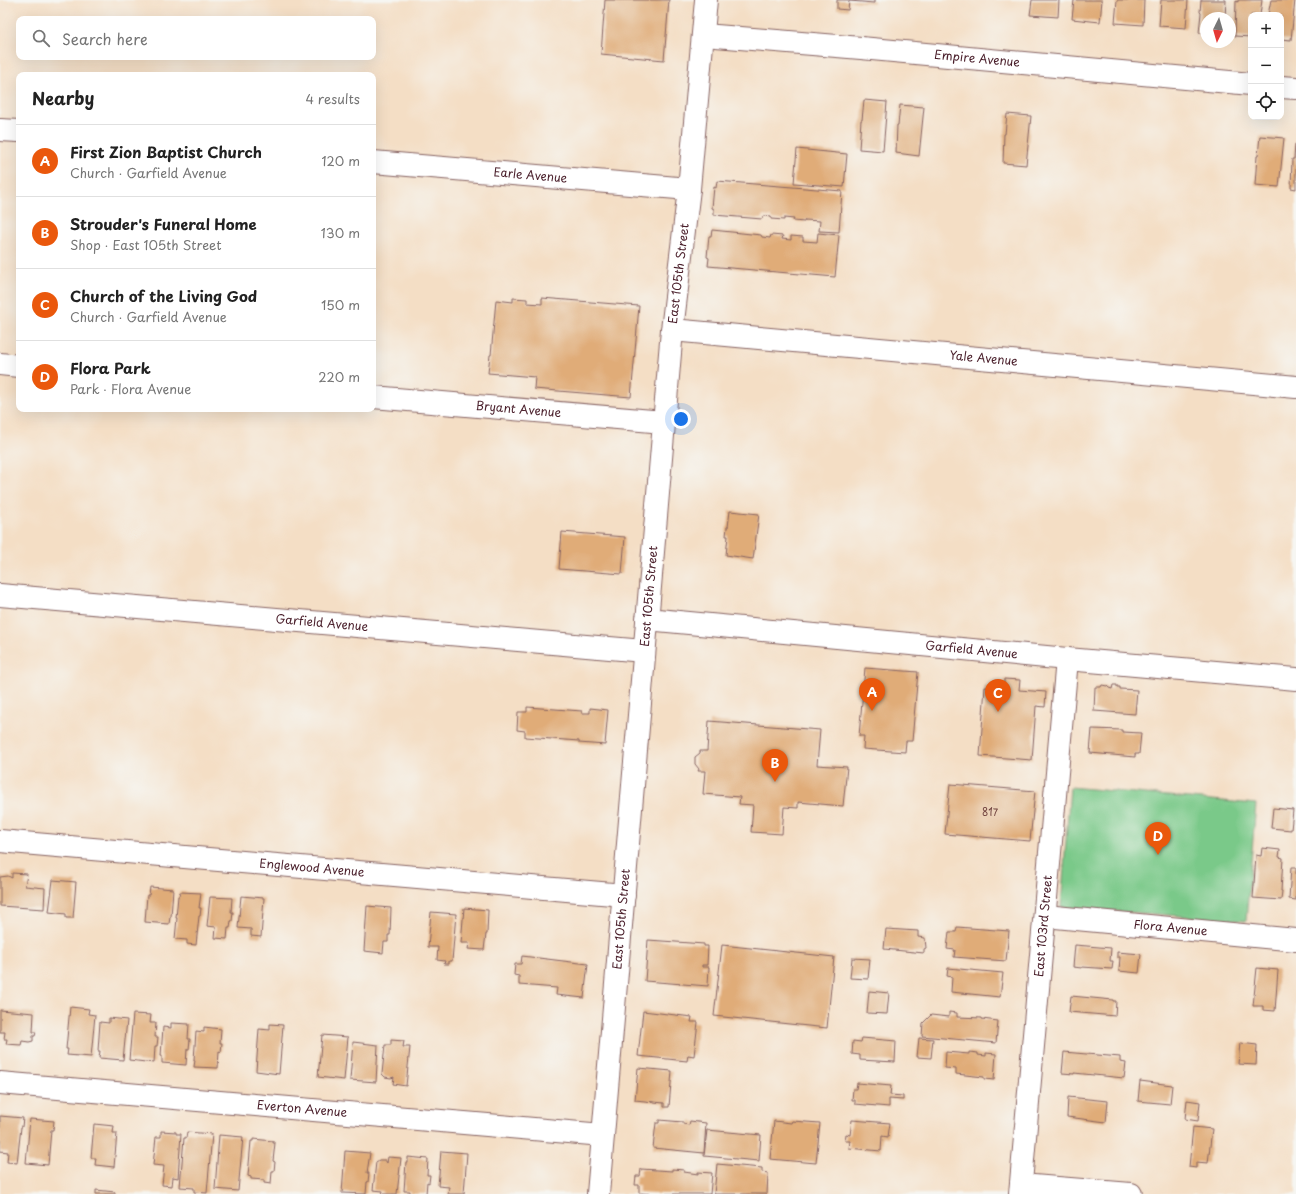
<!DOCTYPE html>
<html lang="en">
<head>
<meta charset="utf-8">
<style>
	body { margin:0; font-family:"Playpen Sans",sans-serif; background:#f2f2f2; color:#222 }
	.controls { position:absolute; right:12px; top:12px; display:grid; overflow:hidden; border-radius:8px; box-shadow:0 4px 16px #0002 }
	.controls button { width:36px; height:36px; display:grid; place-items:center; padding:0; border:0; border-bottom:1px solid #e0e0e0; background:#fff; color:#222; font:20px sans-serif }
	.compass { position:absolute; left:1200px; top:12px; width:36px; height:36px; border-radius:50%; background:#fff; box-shadow:0 4px 16px #0002; rotate:185deg }
	.you { position:absolute; left:681px; top:419px; width:14px; height:14px; margin:-10px; border:3px solid #fff; border-radius:50%; background:#1a73e8; box-shadow:0 0 0 6px #1a73e833 }
	.badge { display:grid; place-items:center; width:26px; height:26px; border-radius:50%; background:#ea580c; color:#fff; font-size:13px; font-weight:700 }
	.pin { position:absolute; translate:-50% -33px; filter:drop-shadow(0 1px 2px #0008) }
	.pin::after { content:''; position:absolute; top:21px; width:14px; height:12px; background:inherit; clip-path:polygon(0 0,100% 0,50% 100%) }
	.list { margin:0; padding:0; list-style:none }
	h2 { display:flex; justify-content:space-between; align-items:center; height:52px; margin:0; padding:0 16px; font-size:17px }
	h2 small { font-size:13px; font-weight:400; color:#767676 }
	.list li { display:grid; grid-template-columns:26px 1fr auto; gap:12px; align-items:center; box-sizing:border-box; height:72px; padding:0 16px; border-top:1px solid #e0e0e0 }
	.list b { display:block; font-size:15px; white-space:nowrap }
	.list p { margin:0; font-size:13px; white-space:nowrap; color:#767676 }
	.list em { font-size:13px; font-style:normal; color:#767676 }
	.icon { flex:none; width:22px; height:22px; fill:none; stroke:currentColor; stroke-width:2; stroke-linecap:round; stroke-linejoin:round }
	.map { position:relative; flex:none; width:1296px; height:1194px; overflow:hidden }
	.search { position:absolute; background:#fff; box-shadow:0 4px 16px #0002; left:16px; top:16px; width:360px; height:44px; display:flex; align-items:center; gap:10px; box-sizing:border-box; padding:0 14px; border-radius:8px; color:#767676; font-size:15px }
	.panel { position:absolute; background:#fff; box-shadow:0 4px 16px #0002; left:16px; top:72px; width:360px; height:340px; border-radius:8px }
	.map>svg:first-child { display:block }
	.green { fill:#7ac989; stroke:#62745a }
	.building { fill:#e0ac78 }
	.lines { fill:none; stroke-linecap:round; stroke-linejoin:round }
	.minor-casing { stroke:#866261; stroke-width:24 }
	.major-casing { stroke:#866261; stroke-width:24 }
	.minor { stroke:#fff; stroke-width:22 }
	.major { stroke:#fff; stroke-width:22 }
	.labels { text-anchor:middle; stroke-width:4; stroke-linejoin:round; paint-order:stroke }
	.number-label { font-size:10px; fill:#70423e }
	.street-label { font-size:12px; fill:#4a1f2b; stroke:#f6f6f2 }
</style>
</head>
<body>
<div class="map">
<svg width="1296" height="1194" viewBox="0 0 1296 1194">
	<rect width="100%" height="100%" fill="#f6f6f2"/>
	<filter id="ink" filterUnits="userSpaceOnUse"><feTurbulence type="fractalNoise" baseFrequency=".025" numOctaves="2"/><feDisplacementMap in="SourceGraphic" scale="8" xChannelSelector="R" yChannelSelector="G"/><feConvolveMatrix kernelMatrix="1 2 1 2 8 2 1 2 1" color-interpolation-filters="sRGB"/></filter>
	<filter id="wash" filterUnits="userSpaceOnUse"><feTurbulence type="fractalNoise" baseFrequency=".012" numOctaves="4" result="noise"/><feDisplacementMap in="SourceGraphic" scale="16" xChannelSelector="R" yChannelSelector="G"/><feGaussianBlur stdDeviation="0.9" result="paint"/><feColorMatrix in="noise" values="0 0 0 0 0 0 0 0 0 0 0 0 0 0 0 0 0 1.4 0 .05"/><feComposite in="paint" operator="in"/></filter>
	<g filter="url(#wash)">
		<rect width="100%" height="100%" fill="#f4dec5"/>
		<!-- green -->
		<path class="green" d="M1070,787l186,17 -10,117 -185,-14z"/>
		<g id="blocks">
			<!-- building -->
			<path class="building" d="M605,0h64l-5,60 -63,-6z
				M837,0h37v3l-25,-2 -1,9 -11,-1z
				M1032,0h27l-1,17 -28,-2z
				M1074,0h28l-2,22 -28,-3z
				M1117,0h27l-1,25 -28,-2z
				M1161,0h27l-2,28 -27,-2z
				M1201,0h25l-1,18h-19v15h-7l2,-20 -1,-1z
				M1238,0h24l-2,15h-9v22l-16,-1 1,-35 2,1z
				M1271,0h24l-4,40 -10,-1v-24h-13z
				M864,100l23,2 -4,49 -24,-2 2,-29h1z
				M900,105l24,2 -5,49 -23,-3 1,-28h1z
				M1007,114l24,2 -5,49 -23,-2 1,-29h1z
				M1260,136l24,2 -5,49 -24,-2 2,-29h1z
				M1295,144h1v45l-5,-1 1,-29h2z
				M797,149l50,5 -3,33 -50,-4z
				M717,181l125,10 -3,41 -20,-1 1,-10 -15,-1 -1,2 -11,-1 1,-2 -10,-1v2l-13,-1v-2l-8,-1 -1,3 -48,-4v-6l-2,-1 2,-21 2,1z
				M712,230l49,5 1,2 8,1 1,-3 12,1 -1,3 9,1v-4l12,1v4l14,1 1,-9 21,2 -4,42 -127,-11 1,-8 -2,-1 2,-21h2z
				M513,298l14,1v4l15,1v-6l97,8 -8,91 -97,-8 1,-12 -47,-4 2,-18h1l5,-55 17,2z
				M730,511l29,3 -6,45 -27,-4 2,-19h-2l1,-9h1z
				M562,532l63,5 -3,37 -63,-5z
				M865,668l53,4 -6,69h-6l-1,11 -42,-3 1,-13h-5z
				M1004,679l16,1 -1,10 27,2 -1,15 -9,-1 -4,54 -52,-4 5,-69 19,2z
				M1102,685l5,1 2,2 3,1 1,-4h4v2h3v2l17,1 -2,24 -41,-3 1,-24h6z
				M527,707l55,4v2h8v-5l18,2 -3,35 -26,-2v-2l-54,-4v-6l-8,-1 1,-18h9z
				M709,721l111,9 -3,35 30,2 -4,39 -45,-4v6l-14,-1 -2,27 -31,-2 2,-27 -14,-1 1,-7 -37,-3 2,-23h-7l1,-2 -4,-5v-7l5,-4v-2h7z
				M1092,729l30,1v2l19,1 -2,21h-4v3l-45,-4z
				M950,784l85,7 -5,50 -85,-7z
				M1273,808l20,2 -2,20 -20,-2z
				M1262,848l18,2 -1,7 4,1 -2,33h1l-1,9 -28,-2 3,-43 5,1z
				M1291,867h5v33l-7,-1z
				M12,873l15,1 -2,12 20,2 -1,21 -44,-3v-29l8,-1 4,2z
				M53,880l23,2 -3,36h-7v-4l-17,-2z
				M150,887l23,2 -2,28h-1l-1,7 -24,-2 2,-27h2z
				M180,892l21,1 -2,15h2l-1,8h-1l-3,29 -9,-1v-4l-12,-1 2,-21h-1l2,-22h1z
				M241,896l23,2 -3,39 -10,-1v-7l-13,-1z
				M210,897l22,1 -1,14h2l-1,9h-1l-1,7h-2l-1,11 -12,-1 1,-11 -9,-1z
				M367,906l24,2 -1,27h-2v7h-4l-1,11 -19,-2z
				M464,908l24,2 -1,24h-1l-2,16 -16,-1 1,-6h-8z
				M431,912l25,2 -4,47h-3v3h-5l1,-3 -8,-1 1,-13h-10z
				M957,927l52,4 -3,30 -52,-4 1,-7 -8,-1 2,-17h7z
				M886,929l32,2v6l7,1 1,10 -2,1v4l-40,-4z
				M648,940l56,4v2h4l-1,19h-5v2h7l-1,19 -63,-5z
				M722,945l112,12 -7,71 -113,-12z
				M1075,945l36,3 -1,13h3l-1,8 -30,-2v1l-9,-1z
				M1117,952l24,2 -2,19 -20,-2 1,-14h-3z
				M522,956l66,8 -4,34 -28,-3 1,-7 -38,-3v-9l-5,-1 1,-11h6z
				M852,958l18,1 -2,20 -18,-1z
				M948,968l55,5 -3,24 -49,-5 1,-15 -5,-1z
				M1257,968l21,2 -3,41 -12,-1v-4h-10z
				M869,991l20,2 -2,21 -20,-1z
				M1071,996l42,4v1h3l-1,15 -46,-4z
				M70,1007l19,2 -1,5 7,1 -4,42 -24,-2 1,-6h-2z
				M0,1010l34,3 -1,19h3l-1,4h-2v5l-4,1 -7,-1 -1,4 -15,-1 1,-5h-3l1,-7h-5z
				M643,1011l49,6 -1,5h7l-4,34 -6,-1 -1,6 -49,-5z
				M949,1012l8,1v4l25,1v1l16,2 -2,22 -74,-7 1,-13 8,-8 18,2z
				M133,1014l18,1 -1,8h6l-1,14h3l-1,9h-2l-1,17 -25,-3z
				M109,1018l18,2 -4,40 -24,-2 1,-7h-2l2,-29 9,1z
				M171,1023l18,1 -1,15h2l-1,10h-2l-1,16 -24,-2v-7h-1l2,-29 8,1z
				M270,1024l13,1 -4,49 -23,-3 3,-42 11,1z
				M204,1027l17,2 -1,14h2l-1,9 -2,-1 -1,17 -24,-1 1,-7h-1l2,-29 8,1z
				M322,1035l26,2 -4,43 -26,-3z
				M862,1038l34,3 -1,21 -35,-2v-5l-8,-1 1,-13 8,1z
				M919,1038l14,1 -2,19 -14,-1z
				M391,1040l13,1 -1,6h7l-4,39 -13,-2 1,-7 -3,1 -6,-1 -3,-3 3,-29h6z
				M353,1042l25,3 -2,37 -26,-2z
				M1240,1043l17,2 -1,20 -18,-1z
				M946,1052l23,2v-2l9,1v2l8,1v-3l10,1 -2,26 -10,-1v-2l-28,-3v-5l-11,-1z
				M1064,1052l56,5v5l6,1 -2,15 -50,-5v1l-12,-1z
				M638,1068l34,3 -3,36h-5v-4l-29,-3z
				M1140,1081l32,4 -2,19 -32,-3z
				M857,1083l34,3 -1,9 13,1v4l-14,-1v8l-34,-3v-4h-3l1,-11h3z
				M1068,1097l40,4 -2,21 -39,-5z
				M1187,1100l13,2 -2,19 -13,-2z
				M0,1116l23,2 -1,9h-1l-4,36 -10,-1 1,-10 -8,-1z
				M30,1119l24,2 -1,9h-2l-3,35 -22,-2z
				M659,1120l24,2v2l6,1 1,-4 16,2 -2,30 -51,-5 3,-25h3z
				M852,1120l38,3 -2,14 -6,-1 -1,15 -32,-3 1,-7h-5l1,-7 4,1z
				M774,1121l17,2 1,-2 28,2 -4,40 -46,-4z
				M94,1124l20,2 -1,7h4l-3,34 -19,-2 1,-7h-5z
				M1193,1127l19,2 -4,34 -12,-1v6l-7,-1z
				M707,1130l54,5 -2,26 -55,-5z
				M161,1131l15,1v2h5l-3,44 -5,-1 -1,9 -10,-1 2,-19 -11,-1 3,-28h5z
				M187,1132l25,2 -5,59 -13,-1v-4l-14,-1 4,-49h2z
				M219,1135l24,2 -5,54 -23,-2z
				M253,1139l20,2v2h2l-2,18 2,1 -1,9h-2l-1,13 -7,-1v-3l-13,-1v-2l-3,-1 3,-35h2z
				M345,1151l25,2 -3,20h2l-1,9h-1l-1,12 -24,-1z
				M441,1151l26,2 -3,41h-16l1,-7 -11,-1z
				M388,1157l13,1 -4,36h-15l1,-3 -10,-1 3,-28 3,-2h6l2,3z
				M408,1157l20,2 -1,16h3l-1,8 -2,-1 -1,12h-16v-3h-6l2,-29h2z
				M717,1164l45,4v4l6,1 -1,21h-53z
				M641,1169l31,2v-2l12,1v2l14,2v-2l14,1 -2,21h-57l-14,-1v-8h-4l1,-9h4z
				M96,1190l19,2v2h-19z"/>
		</g>
	</g>
	<g filter="url(#ink)">
		<use href="#blocks" fill-opacity="0" stroke="#866261" stroke-width="1"/>
		<g class="lines">
			<defs>
				<g id="minor">
					<path id="s1" d="M704,35l157,13 390,36"/>
					<path d="M1281,87l15,1"/>
					<path d="M0,130l19,1"/>
					<path id="s2" d="M373,162l316,27"/>
					<path id="s3" d="M672,330l624,57"/>
					<path d="M0,364l19,2"/>
					<path id="s4" d="M373,397l291,25"/>
					<path id="s5" d="M0,595l644,56"/>
					<path id="s6" d="M647,619l420,40 229,20"/>
					<path id="s7" d="M0,841l624,54"/>
					<path id="s8" d="M1045,916l251,24"/>
					<path id="s9" d="M0,1083l603,52"/>
					<path d="M1021,1185l110,9"/>
					<path id="s10" d="M1020,1194l47,-535"/>
				</g>
				<g id="major">
					<path id="s11" d="M598,1194l74,-864 17,-141 17,-189"/>
				</g>
			</defs>
			<!-- minor casing -->
			<use href="#minor" class="minor-casing"/>
			<!-- major casing -->
			<use href="#major" class="major-casing"/>
			<!-- minor -->
			<use href="#minor" class="minor"/>
			<!-- major -->
			<use href="#major" class="major"/>
		</g>
	</g>
	<g class="labels">
		<!-- number labels -->
		<g class="number-label">
			<text x="990" y="816">817</text>
		</g>
		<!-- street labels -->
		<g class="street-label">
			<text dy="4" stroke="none"><textPath href="#s1" startOffset="274">Empire Avenue</textPath></text>
			<text dy="4" stroke="none"><textPath href="#s2" startOffset="158">Earle Avenue</textPath></text>
			<text dy="4" stroke="none"><textPath href="#s11" startOffset="924">East 105th Street</textPath></text>
			<text dy="4" stroke="none"><textPath href="#s3" startOffset="313">Yale Avenue</textPath></text>
			<text dy="4" stroke="none"><textPath href="#s4" startOffset="146">Bryant Avenue</textPath></text>
			<text dy="4" stroke="none"><textPath href="#s11" startOffset="600">East 105th Street</textPath></text>
			<text dy="4" stroke="none"><textPath href="#s5" startOffset="323">Garfield Avenue</textPath></text>
			<text dy="4" stroke="none"><textPath href="#s6" startOffset="326">Garfield Avenue</textPath></text>
			<text dy="4" stroke="none"><textPath href="#s7" startOffset="313">Englewood Avenue</textPath></text>
			<text dy="4" stroke="none"><textPath href="#s11" startOffset="276">East 105th Street</textPath></text>
			<text dy="4" stroke="none"><textPath href="#s10" startOffset="269">East 103rd Street</textPath></text>
			<text dy="4" stroke="none"><textPath href="#s8" startOffset="126">Flora Avenue</textPath></text>
			<text dy="4" stroke="none"><textPath href="#s9" startOffset="303">Everton Avenue</textPath></text>
		</g>
	</g>
</svg>
<div class="controls">
<button>+</button>
<button>−</button>
<button><svg class="icon" aria-label="locate" viewBox="0 0 24 24"><circle cx="12" cy="12" r="6"/><path d="M12 2v4M12 18v4M2 12h4M18 12h4"/></svg></button>
</div>
<svg class="compass" viewBox="-18 -18 36 36"><path d="M0-13l5 13h-10z" fill="#e53935"/><path d="M0 13l5-13h-10z" fill="#767676"/></svg>
<div class="you"></div>
<div class="pin badge" style="left:872px;top:711px">A</div>
<div class="pin badge" style="left:775px;top:782px">B</div>
<div class="pin badge" style="left:998px;top:712px">C</div>
<div class="pin badge" style="left:1158px;top:855px">D</div>
<div class="search"><svg class="icon" aria-label="search" viewBox="0 0 24 24"><circle cx="10" cy="10" r="6"/><path d="M15 15l6 6"/></svg>Search here</div>
<section class="panel">
<h2>Nearby<small>4 results</small></h2>
<ul class="list">
<li><span class="badge">A</span><div><b>First Zion Baptist Church</b><p>Church · Garfield Avenue</p></div><em>120 m</em></li>
<li><span class="badge">B</span><div><b>Strouder's Funeral Home</b><p>Shop · East 105th Street</p></div><em>130 m</em></li>
<li><span class="badge">C</span><div><b>Church of the Living God</b><p>Church · Garfield Avenue</p></div><em>150 m</em></li>
<li><span class="badge">D</span><div><b>Flora Park</b><p>Park · Flora Avenue</p></div><em>220 m</em></li>
</ul>
</section>
</div>
</body>
</html>
